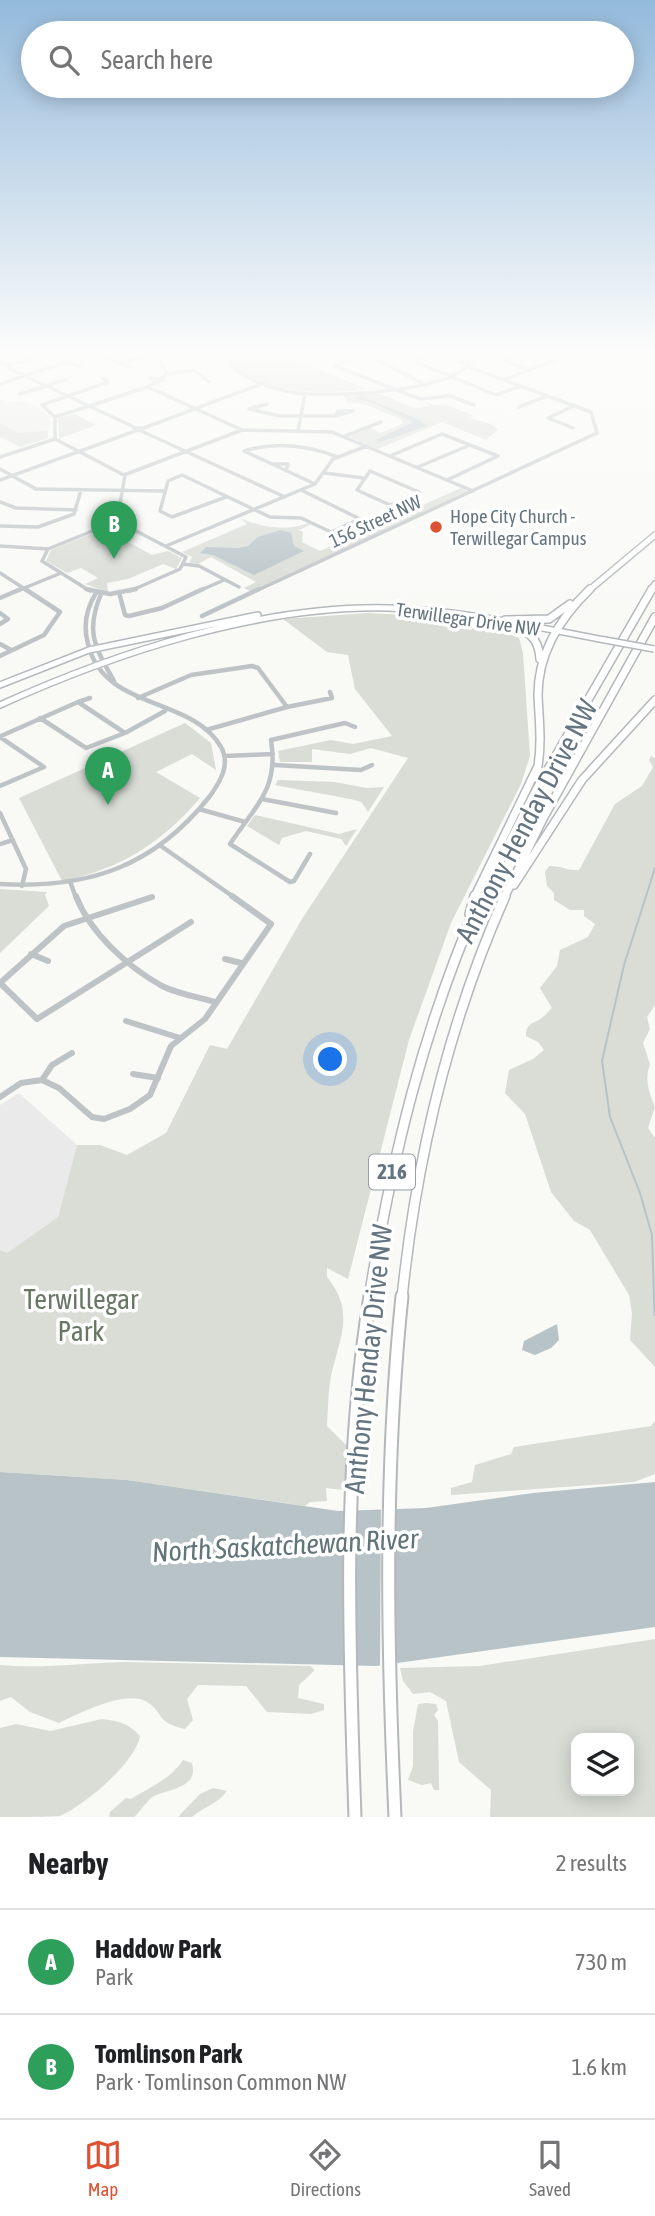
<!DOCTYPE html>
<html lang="en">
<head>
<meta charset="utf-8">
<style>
	body { margin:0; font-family:"Asap Condensed",sans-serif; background:#f6f6f6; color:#202124 }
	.controls { position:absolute; right:21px; bottom:21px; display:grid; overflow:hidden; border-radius:14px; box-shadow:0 4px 18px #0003 }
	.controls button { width:63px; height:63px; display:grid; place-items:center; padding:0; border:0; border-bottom:2px solid #e0e0e0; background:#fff; color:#202124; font:35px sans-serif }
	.you { position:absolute; left:331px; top:1060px; width:24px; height:24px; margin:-18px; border:5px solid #fff; border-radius:50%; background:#1a73e8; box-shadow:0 0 0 10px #1a73e833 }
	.badge { display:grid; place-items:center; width:46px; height:46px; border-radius:50%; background:#dd5233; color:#fff; font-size:23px; font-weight:700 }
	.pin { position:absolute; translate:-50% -58px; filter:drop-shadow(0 2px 4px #0008) }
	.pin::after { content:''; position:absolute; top:37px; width:24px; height:21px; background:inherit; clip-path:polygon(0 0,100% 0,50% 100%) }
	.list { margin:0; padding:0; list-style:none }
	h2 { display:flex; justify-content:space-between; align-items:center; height:91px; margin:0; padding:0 28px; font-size:30px }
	h2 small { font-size:23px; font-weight:400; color:#757577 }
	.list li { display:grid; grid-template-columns:46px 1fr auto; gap:21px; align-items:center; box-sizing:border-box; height:105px; padding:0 28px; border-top:2px solid #e0e0e0 }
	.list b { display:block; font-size:26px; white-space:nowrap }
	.list p { margin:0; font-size:23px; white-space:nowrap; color:#757577 }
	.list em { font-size:23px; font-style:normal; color:#757577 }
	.icon { flex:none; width:38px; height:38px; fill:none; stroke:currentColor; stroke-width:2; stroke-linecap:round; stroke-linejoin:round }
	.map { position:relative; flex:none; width:655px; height:1817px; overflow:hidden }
	.search { position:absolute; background:#fff; box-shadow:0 4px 18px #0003; left:21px; right:21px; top:21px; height:77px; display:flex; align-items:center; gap:18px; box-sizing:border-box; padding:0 24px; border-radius:38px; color:#757577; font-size:26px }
	.sheet { height:301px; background:#fff }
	nav { display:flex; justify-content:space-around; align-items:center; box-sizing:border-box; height:98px; border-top:2px solid #e0e0e0; background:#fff; font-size:19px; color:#757577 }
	nav a { display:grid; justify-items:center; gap:4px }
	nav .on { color:#dd5233 }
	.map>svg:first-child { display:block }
	.built { fill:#eaeaea }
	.green { fill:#d9ddd6; fill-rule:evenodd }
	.water { fill:#b7c3c7 }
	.pier { fill:#f9f9f6 }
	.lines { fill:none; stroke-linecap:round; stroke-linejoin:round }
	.stream-far1 { stroke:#b7c3c7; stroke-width:2 }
	.stream { stroke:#b7c3c7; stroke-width:2.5 }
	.major-casing { stroke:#b4b9bd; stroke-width:8 }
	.highway-far3-casing { stroke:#b4b8bb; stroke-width:8 }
	.highway-far2-casing { stroke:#b4b8bb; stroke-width:10 }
	.highway-far1-casing { stroke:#b4b8bb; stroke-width:12 }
	.highway-casing { stroke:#b4b8bb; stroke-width:15 }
	.minor-far2 { stroke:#bec3c6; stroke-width:3.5 }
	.minor-far1 { stroke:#bec3c6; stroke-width:4.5 }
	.minor { stroke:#bec3c6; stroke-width:6 }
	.major { stroke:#fff; stroke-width:5 }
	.highway-far3 { stroke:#fff; stroke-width:5 }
	.highway-far2 { stroke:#fff; stroke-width:7 }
	.highway-far1 { stroke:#fff; stroke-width:9 }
	.highway { stroke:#fff; stroke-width:11 }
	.major-bridge-casing { stroke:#b4b9bd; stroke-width:8; stroke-linecap:butt }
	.major-bridge { stroke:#fff; stroke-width:5 }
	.poi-dot { fill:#dd5233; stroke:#fff; stroke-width:2.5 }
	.labels { text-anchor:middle; stroke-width:7; stroke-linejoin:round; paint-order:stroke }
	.far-poi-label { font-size:19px; fill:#657580; stroke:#fff; text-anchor:start }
	.far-street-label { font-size:19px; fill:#657580; stroke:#fff }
	.shield { fill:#fff; stroke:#939ea6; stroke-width:2 }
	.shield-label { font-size:21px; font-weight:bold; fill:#657580 }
	.near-street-label { font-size:28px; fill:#657580; stroke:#fff }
	.near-park-label { font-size:28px; fill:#687864; stroke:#fff }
	.near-water-label { font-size:28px; font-style:italic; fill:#60747a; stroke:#fff }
</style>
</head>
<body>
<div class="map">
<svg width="655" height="1817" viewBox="0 0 655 1817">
	<rect width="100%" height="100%" fill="#f9f9f6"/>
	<!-- built -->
	<path class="built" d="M0,399l8,3 19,-1 9,5 14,10v11l-2,4 -27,4 -21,-12z
		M19,1093l58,52 -19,72 -51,36 -7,-3v-145z"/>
	<!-- green -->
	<path class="green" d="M251,354h29l87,35c-41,5 -106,7 -136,-25z
		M372,391l42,17 16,-2 -6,-5 10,4 11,-1 29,12 -4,2 21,6 7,6 -12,10 -44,-18 -64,27 -29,-12 21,-9 11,5 21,-9v-4l-38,-16 -17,-1 -4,-9z
		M75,414l21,11 -37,14 -1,-21z
		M0,423l18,10 30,-2v7l-28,9 -20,-10z
		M461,488l6,3 -215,101 -8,-4 12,-6 -45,-25 -13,7 -9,-1 3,-6 -10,-5 65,-28 -7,-6c19,9 47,14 68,5l2,2 -11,5 4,2 -1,10 18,9z
		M116,524l11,6 -10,6 35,19 16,-4 14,7 -6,11 -13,-5 -35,15 -21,4 1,9 -23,-8 13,-6 -17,-10 -14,5 -21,-12 5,-11z
		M368,613c51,3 104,4 151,25l4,15 7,103 -9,28 -70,139 -42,117 -61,239 -21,-11v9c30,37 11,63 3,104 -2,15 -2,30 -3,45l20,20 -3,44 -18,-2 1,13 -17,1 -5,4 -178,-26 -127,-8v-222l7,3 51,-36 19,-72h23l27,10 39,-22 44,-88 17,4 75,-130 106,-161 -37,-10 -21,6 -38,-5v13h-32l-2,-11 53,-11 22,4 39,-8 -37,-47 -7,-34 -21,-3 -44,-33z
		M185,723l26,20 5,27 -24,-16 -36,18 44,26c-37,44 -81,72 -138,83l-43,-83z
		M651,756l4,2v247l-8,12 3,12 -7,14 7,21c-6,17 -1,27 5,43l-7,21 7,10v229l-25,-27 2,-27 -3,-18 -39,-65 -16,-9 -23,-29 -26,-78 -20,-21 4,-23 24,-11 11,-9 -6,-8 -12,-6c0,-15 9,-11 18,-20 3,-2 5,-6 8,-8l-12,-20 17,-22 3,-16 28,-13 7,-13 -11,-8v-6h-14l-16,-10v-7l-7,-7 -2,-14 4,-6c11,-1 19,5 30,4l36,-66 27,-18 11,-19 -4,-7z
		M278,780l57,2 31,6 18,-1 -16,25c-2,-3 -4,-7 -7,-10 -5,-3 -73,-14 -86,-17z
		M255,815l84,19 18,-5 -11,17 -5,-7 -35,-8 -24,7 -3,7 -32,-19z
		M0,889l47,3 -2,3 4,11 -49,47z
		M655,1421v53l-21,8 -183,13v-7l21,-6 3,-17 36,-11 3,-7 137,-21z
		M655,1639v178h-165l1,-27 -32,-28 -13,-61 -16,-9 -17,2 -10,-13 -3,-13 80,-2zM629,1738v53h-53v-53z
		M124,1662l186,4 5,4 -16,15 -1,13 26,6v6l-13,4 -44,-2 -21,-26 -48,-1 -11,14 6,21 -8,9c-31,-7 -20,-16 -38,-27 -21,-13 -69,12 -88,21l-29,-11 -19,-15 -11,4v-36c40,4 82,-2 124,-3z
		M426,1703l10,1 2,6 -4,5 4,6 1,69h-5l-3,-7 -9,2 -14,-5 5,-14v-35l5,-27z
		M102,1719c17,2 26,4 38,17 -4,26 -55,69 -80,80 -12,1 -46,1 -60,1v-89l16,-4 34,7z
		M183,1760l9,3c7,25 -23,26 -38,33 -6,3 -14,16 -20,21h-25l1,-5 16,-14 5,1c19,-12 40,-20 52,-39z
		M213,1788l14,3c-9,13 -24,16 -35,26h-14l22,-23z"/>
	<!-- water -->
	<path class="water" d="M363,397l55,22 9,7 -47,16 -4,-2 37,-18 -42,-20 -18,-4z
		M281,530l10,3 3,13 10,5 -50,24 -41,-20 -13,-2 6,-6 33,1 9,-2 10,-9z
		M557,1324l2,16 -8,8 -16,7 -13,-5 2,-9z
		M0,1472l127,8 211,31 88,-3 107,-15 122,-11v145l-279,39 -376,-9z"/>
	<!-- pier -->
	<path class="pier" d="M381,1506h13l1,161 -15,2z"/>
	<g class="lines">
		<!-- stream-far1 -->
		<path class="stream-far1" d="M654,1298l-2,-63 -12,-42 -30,-76 -8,-56 22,-96 31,-97"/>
		<!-- stream -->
		<path class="stream" d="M654,1296l1,19"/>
		<defs>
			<path id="major" d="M0,685l89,-35 169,-35
				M0,705c117,-53 260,-100 389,-97 73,2 145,19 216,32"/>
			<path id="highway-far3" d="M588,591l67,-56
				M651,591l4,-7"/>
			<path id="highway-far2" d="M505,620l44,-1 21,-15
				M506,623c20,7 33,13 34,36
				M514,885l68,-105 73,-80
				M474,898l64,-132c4,-24 1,-47 0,-71 0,-42 22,-77 52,-106
				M481,898l55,-108 116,-201
				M504,898l40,-81 111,-200"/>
			<path id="highway-far1" d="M470,914l5,-18
				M369,1298c23,-141 54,-270 112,-402
				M402,1298c14,-137 47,-276 103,-402"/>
			<path id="highway" d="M355,1817c-6,-173 -13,-350 15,-521
				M395,1817c-8,-174 -11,-347 7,-521"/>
		</defs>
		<!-- major casing -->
		<use href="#major" class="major-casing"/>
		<!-- highway-far3 casing -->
		<use href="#highway-far3" class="highway-far3-casing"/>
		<!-- highway-far2 casing -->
		<use href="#highway-far2" class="highway-far2-casing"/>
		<!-- highway-far1 casing -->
		<use href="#highway-far1" class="highway-far1-casing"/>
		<!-- highway casing -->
		<use href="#highway" class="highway-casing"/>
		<!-- minor-far2 -->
		<path class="minor-far2" d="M97,354l32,13
			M230,354l1,13c19,13 42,23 65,26 34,4 160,0 175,-33l-2,-6
			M303,354h10
			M430,354l-13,6 1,3 78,32 25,-9
			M519,354l-15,6 26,10
			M157,355l10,19
			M0,362l8,3
			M117,363l42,-9
			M470,363l-10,-1 11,-2
			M9,365l34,-10
			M8,368l126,59
			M167,374l27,-4 15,12
			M506,379l49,-19 -10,-6
			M159,382l-9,-4 13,2
			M0,384l66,-22 14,5
			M424,384l-59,-30 -30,12 85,33 30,-3 24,9
			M148,387l19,-13
			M20,394l46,-14 -7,2
			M267,404l-18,5 31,7h56
			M519,407l28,-11
			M338,411h15l-17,5z
			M55,417l93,-30 94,43
			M55,417l-13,-12 66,-23 -6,-4
			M55,417v22
			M143,428h-9l7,1 123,-46
			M573,428l-25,-10 26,-12
			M139,430l146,67
			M298,431l7,-37
			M345,436l36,-14
			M55,439l69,36 118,-45 90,2 141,59
			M390,456l52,-22 56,22 -51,24
			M0,457l55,-18
			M274,464h14l-2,7
			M418,467l52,-22
			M0,469l36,20 128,2
			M370,471l49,21 -29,13 -33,-15z
			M325,473l38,5
			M0,480l138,-50
			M315,484l-71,-33c32,-10 63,-6 94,6
			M301,490l59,29
			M226,497l-54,20 -12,-6 8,-30 14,-6 88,42 31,1 30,14 29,-13
			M0,502l16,6 60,2
			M117,521l8,-46
			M0,526l38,1 36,-13 7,-24
			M0,546l48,3
			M166,546l149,-62 18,-25 34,-13
			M183,564l16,2 40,21
			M0,573l28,18
			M17,591l44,-18
			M90,591l-48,-30 6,-12 69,-28 69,36 -6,12 -50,22
			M199,591l25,-11
			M256,591l341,-158 -6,-21 -122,-45"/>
		<!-- minor-far1 -->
		<path class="minor-far1" d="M86,589l24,5 26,-5
			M119,592l6,23 4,1 33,-8 41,-19
			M101,594c-16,38 -6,53 13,87
			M0,598l21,-9
			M0,613l8,6 -8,5
			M202,616l57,-27
			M0,644l11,6
			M0,656l44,-21 16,-23 -35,-23
			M138,698l53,-23 61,-9 6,2 29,39 -81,23
			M78,702l12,-4
			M287,707l45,-9 -2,-6
			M40,718l46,30 39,-15 40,-22
			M1,736l77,-34 47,31
			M0,737l44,30 -44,19
			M224,756l49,-2
			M275,765l86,5 11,-5
			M262,799l74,14
			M199,809l46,13
			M0,813l26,56 -4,17
			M0,844l13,-4
			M161,846l74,52
			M310,854l-16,27 -4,1 -60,-38c26,-39 49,-55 41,-104l74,-17 10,4
			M0,884c88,5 154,-17 210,-88 10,-14 21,-32 11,-49 -29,-51 -117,-36 -133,-103 -5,-18 -2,-35 8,-51
			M71,884l5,14
			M148,898l4,-1"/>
		<!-- minor -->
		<path class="minor" d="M76,896c14,37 52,71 86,90 16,8 36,11 53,16
			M152,897l-88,29 -64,57 37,36 154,-97
			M31,954l17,7
			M225,959l16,4
			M126,1021l54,17
			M133,1074l25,4
			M42,1080l10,-15 20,-12
			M0,1097l21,-14 21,-3 17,8 33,29 12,2 26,-10 20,-14 21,-49 34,-27 66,-95 -39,-28"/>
		<!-- major -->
		<use href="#major" class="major"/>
		<!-- highway-far3 -->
		<use href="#highway-far3" class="highway-far3"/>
		<!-- highway-far2 -->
		<use href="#highway-far2" class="highway-far2"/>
		<!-- highway-far1 -->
		<use href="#highway-far1" class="highway-far1"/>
		<!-- highway -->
		<use href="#highway" class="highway"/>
		<defs>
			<path id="major-bridge" d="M605,640l49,9"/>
		</defs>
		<!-- major-bridge casing -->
		<use href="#major-bridge" class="major-bridge-casing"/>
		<!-- major-bridge -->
		<use href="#major-bridge" class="major-bridge"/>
	</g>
	<!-- sky -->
	<linearGradient id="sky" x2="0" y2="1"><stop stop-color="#94badb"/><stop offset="0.58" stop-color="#fcfcfb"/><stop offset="1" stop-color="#fcfcfb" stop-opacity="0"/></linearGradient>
	<rect width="655" height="609" fill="url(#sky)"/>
	<!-- markers -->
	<circle class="poi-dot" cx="436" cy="527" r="7"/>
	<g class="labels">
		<!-- far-poi labels -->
		<g class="far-poi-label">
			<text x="450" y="523">Hope City Church -<tspan x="450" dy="22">Terwillegar Campus</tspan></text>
		</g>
		<!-- far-street labels -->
		<g class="far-street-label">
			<text transform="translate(375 521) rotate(-25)" y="7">156 Street NW</text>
			<text transform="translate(468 619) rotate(8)" y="7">Terwillegar Drive NW</text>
		</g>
		<!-- shield labels -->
		<rect class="shield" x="369" y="1154.5" width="46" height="35" rx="5"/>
		<g class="shield-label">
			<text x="392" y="1179">216</text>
		</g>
		<!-- near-street labels -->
		<g class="near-street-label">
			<text transform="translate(526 821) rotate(-62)" y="10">Anthony Henday Drive NW</text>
			<text transform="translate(368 1359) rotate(-84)" y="10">Anthony Henday Drive NW</text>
		</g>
		<!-- near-park labels -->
		<g class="near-park-label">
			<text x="81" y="1309">Terwillegar<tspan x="81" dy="32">Park</tspan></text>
		</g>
		<!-- near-water labels -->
		<g class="near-water-label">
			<text transform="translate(285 1545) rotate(-3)" y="10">North Saskatchewan River</text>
		</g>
	</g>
</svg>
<div class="controls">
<button><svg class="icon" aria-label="layers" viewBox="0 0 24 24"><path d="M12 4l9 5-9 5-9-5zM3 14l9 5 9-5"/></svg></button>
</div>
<div class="you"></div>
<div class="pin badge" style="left:108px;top:805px;background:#2e9e5b">A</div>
<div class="pin badge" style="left:114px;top:559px;background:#2e9e5b">B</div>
<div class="search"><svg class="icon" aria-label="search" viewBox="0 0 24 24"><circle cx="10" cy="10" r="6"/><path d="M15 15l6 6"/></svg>Search here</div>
</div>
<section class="sheet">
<h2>Nearby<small>2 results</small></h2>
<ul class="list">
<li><span class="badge" style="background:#2e9e5b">A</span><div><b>Haddow Park</b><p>Park</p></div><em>730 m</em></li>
<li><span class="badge" style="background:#2e9e5b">B</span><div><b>Tomlinson Park</b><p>Park · Tomlinson Common NW</p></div><em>1.6 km</em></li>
</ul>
</section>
<nav>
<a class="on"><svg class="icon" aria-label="map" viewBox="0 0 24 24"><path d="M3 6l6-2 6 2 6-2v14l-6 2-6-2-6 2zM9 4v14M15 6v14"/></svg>Map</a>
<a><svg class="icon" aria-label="directions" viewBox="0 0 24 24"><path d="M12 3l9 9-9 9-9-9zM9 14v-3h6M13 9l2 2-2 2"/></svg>Directions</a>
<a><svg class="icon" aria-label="saved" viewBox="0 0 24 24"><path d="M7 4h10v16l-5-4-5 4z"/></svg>Saved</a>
</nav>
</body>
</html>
